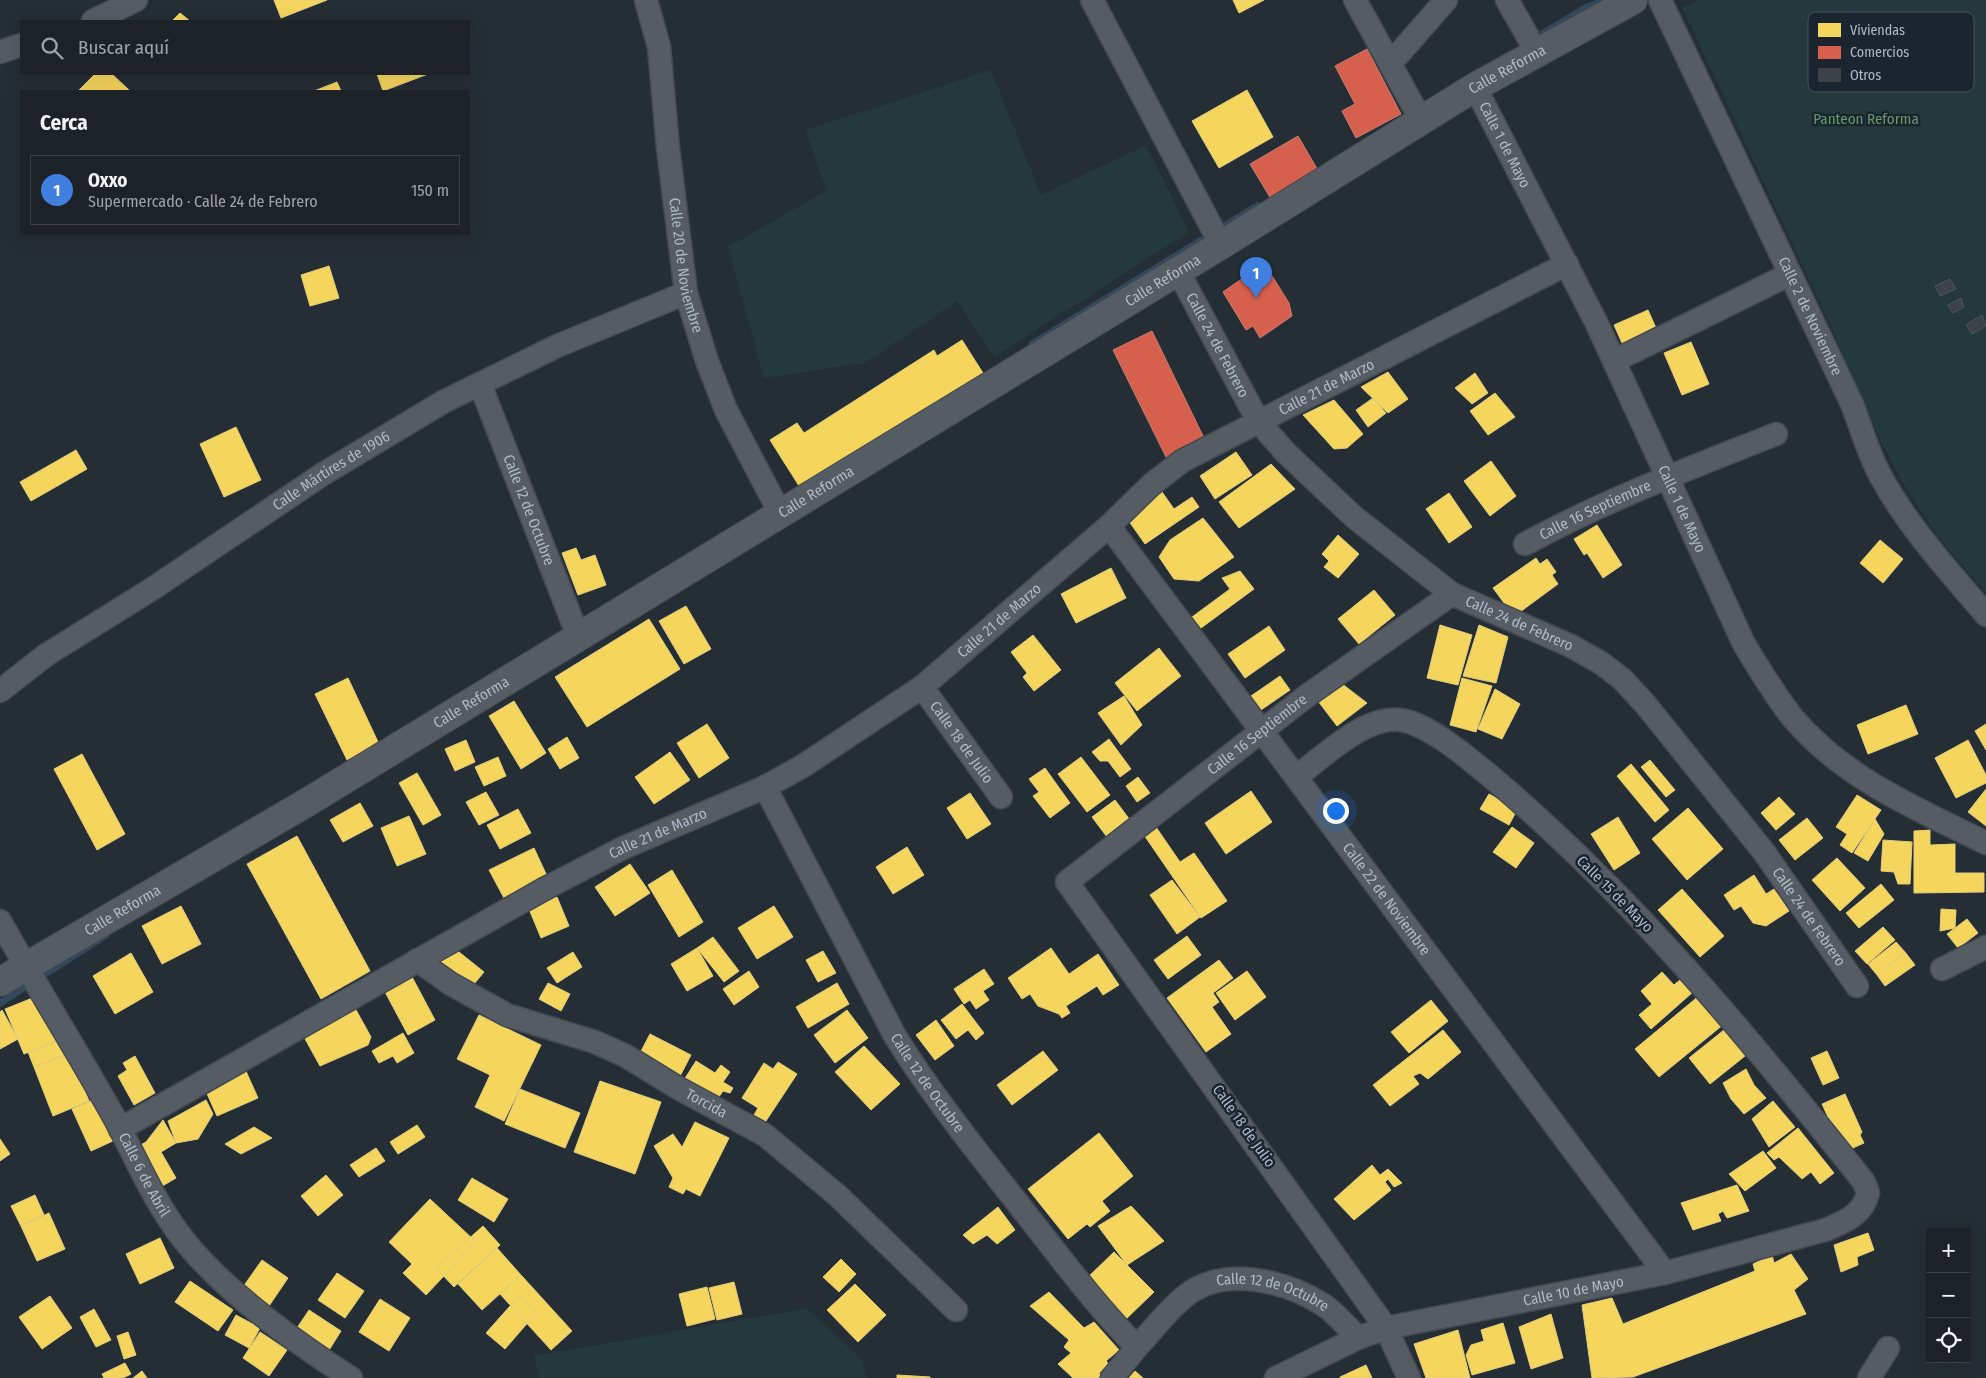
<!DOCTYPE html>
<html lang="es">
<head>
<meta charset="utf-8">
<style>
	body { margin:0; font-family:"Fira Sans Condensed",sans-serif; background:#292f34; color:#f1f3f6 }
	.controls { position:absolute; right:15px; bottom:15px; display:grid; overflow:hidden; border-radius:0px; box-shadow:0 5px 20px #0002 }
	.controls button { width:45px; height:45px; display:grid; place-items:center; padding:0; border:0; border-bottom:1px solid #3a3f45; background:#1c2228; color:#f1f3f6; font:25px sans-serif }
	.you { position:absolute; left:1335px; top:810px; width:18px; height:18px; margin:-12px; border:4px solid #fff; border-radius:50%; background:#1a73e8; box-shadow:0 0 0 8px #1a73e833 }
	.badge { display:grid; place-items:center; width:32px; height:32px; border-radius:50%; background:#7f8994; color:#fff; font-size:16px; font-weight:700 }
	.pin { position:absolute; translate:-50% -41px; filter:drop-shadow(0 1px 2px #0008) }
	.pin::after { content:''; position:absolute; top:26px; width:18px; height:15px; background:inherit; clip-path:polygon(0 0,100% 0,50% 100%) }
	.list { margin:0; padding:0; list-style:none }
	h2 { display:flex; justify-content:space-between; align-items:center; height:65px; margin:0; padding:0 20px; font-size:21px }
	h2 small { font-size:16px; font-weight:400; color:#a0a4a8 }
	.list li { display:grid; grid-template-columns:32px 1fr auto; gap:15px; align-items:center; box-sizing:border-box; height:70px; margin:0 10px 10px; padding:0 10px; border:1px solid #3a3f45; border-radius:0px }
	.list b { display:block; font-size:19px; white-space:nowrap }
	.list p { margin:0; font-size:16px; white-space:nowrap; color:#a0a4a8 }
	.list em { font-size:16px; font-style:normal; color:#a0a4a8 }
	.icon { flex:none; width:28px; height:28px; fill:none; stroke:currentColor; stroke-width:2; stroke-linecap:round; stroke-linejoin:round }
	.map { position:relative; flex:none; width:1986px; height:1378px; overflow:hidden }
	.search { position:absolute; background:#1c2228; box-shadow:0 5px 20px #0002; left:20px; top:20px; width:450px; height:55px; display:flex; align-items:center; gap:12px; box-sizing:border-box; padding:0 18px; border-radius:0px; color:#a0a4a8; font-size:19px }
	.panel { position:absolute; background:#1c2228; box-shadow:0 5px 20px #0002; left:20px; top:90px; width:450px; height:145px; border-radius:0px }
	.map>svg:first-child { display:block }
	.green { fill:#23393b }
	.homes { fill:#f6d55c; stroke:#e1cd7c }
	.shops { fill:#d6604d; stroke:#ca7b72 }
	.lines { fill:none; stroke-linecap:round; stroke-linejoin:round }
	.stream { stroke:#32485f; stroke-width:7 }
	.building { fill:#3c4248; stroke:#4e555d }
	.minor-casing { stroke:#444a50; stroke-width:25 }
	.tertiary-casing { stroke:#444a50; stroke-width:30 }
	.minor { stroke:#565c63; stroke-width:22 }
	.tertiary { stroke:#565c63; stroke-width:28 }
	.labels { text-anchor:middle; stroke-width:5; stroke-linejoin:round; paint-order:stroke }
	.street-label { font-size:15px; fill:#afbac7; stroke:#1a2530 }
	.park-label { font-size:15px; fill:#65996c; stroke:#1a2530 }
	.key { fill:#1a2530; stroke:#47525d; stroke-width:1 }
	.key-label { font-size:14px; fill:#afbac7 }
</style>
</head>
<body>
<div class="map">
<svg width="1986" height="1378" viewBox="0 0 1986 1378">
	<rect width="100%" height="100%" fill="#262e35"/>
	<!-- green -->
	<path class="green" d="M1700,0h286v593l-48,-56 -33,-51 -22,-40 -58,-132 -143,-307z
		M991,70l50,125 105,-50 43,87 -195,125 -37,-56 -93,62 -100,15 -36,-131 98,-56 -20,-61z
		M807,1308l56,53 3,17h-327l-5,-22z"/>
	<!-- homes -->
	<path class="homes" d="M274,0h53l-46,18z
		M1233,0h31l-25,13z
		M180,13l10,8h-18z
		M95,74h17l18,17h-52z
		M377,74h51l-45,17z
		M337,82l4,9h-27z
		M1247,90l26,47 -54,31 -27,-47z
		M329,266l10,32 -29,8 -9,-31z
		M1648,310l8,18 -34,15 -8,-18z
		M962,340l21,33 -182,116 -31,-49 27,-17 7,10 130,-83 3,6z
		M1691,342l18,42 -27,11 -18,-42z
		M1388,372l20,27 -20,14 -27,-26z
		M1475,373l13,20 -16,11 -17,-16z
		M1495,393l20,24 -27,18 -18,-24z
		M1373,398l13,15 -18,14 -12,-17z
		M1334,400l29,34 -16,14 -13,1 -31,-34z
		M236,427l25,53 -37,17 -24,-53z
		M76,450l11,19 -56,32 -11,-19z
		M1236,452l16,23 -37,24 -15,-23z
		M1491,461l25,35 -26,20 -26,-35z
		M1271,464l24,25 -56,39 -20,-26z
		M1162,492l12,17 18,-12 7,10 -54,37 -19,-27z
		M1449,493l23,34 -23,16 -23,-34z
		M1203,518l31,39 -35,24 -25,-2 -15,-22 11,-17z
		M1597,525l25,40 -19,13 -16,-25 -3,2 -10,-16z
		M1338,535l21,19 -21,24 -14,-11 5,-6 -7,-7z
		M1880,540l23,19 -20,24 -23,-20z
		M576,548l5,12 14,-5 11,30 -28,10 -16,-42z
		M1536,558l4,6 7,-5 9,13 -4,3 6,9 -38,28 -13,-5 -14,-19z
		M1111,568l15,30 -50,25 -15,-29z
		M1240,571l14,18 -53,39 -9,-11 38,-28 -8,-11z
		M1374,590l21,25 -36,29 -21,-25z
		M686,606l25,43 -27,15 -25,-43z
		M649,619l31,50 -93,58 -32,-50z
		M1440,625l32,10 -14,50 -31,-7z
		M1479,625l29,12 -12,46 -33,-7z
		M1269,626l16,24 -40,28 -17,-24z
		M1033,635l28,35 -27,21 -11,-14 4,-4 -16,-21z
		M1159,648l22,28 -44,35 -22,-28z
		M1280,676l10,14 -29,20 -10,-14z
		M348,678l31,66 -32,16 -32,-66z
		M1462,678l30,8 -16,46 -26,-7z
		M1341,683l26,20 -30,23 -19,-25z
		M1495,689l25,15 -18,35 -24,-10z
		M1124,696l18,29 -21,20 -23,-32z
		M514,701l32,52 -25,16 -32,-53z
		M1906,705l12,29 -50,20 -11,-29z
		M707,724l22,34 -30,20 -22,-35z
		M1986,724v26l-11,-19z
		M567,737l12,21 -19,11 -12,-20z
		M1109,739l22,30 -11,8 -12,-16h-8l-8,-9z
		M466,740l9,22 -20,9 -10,-22z
		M1968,740l18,35v8l-30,15 -21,-40z
		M670,752l20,28 -36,24 -19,-27z
		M82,754l43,80 -28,16 -43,-81z
		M498,757l8,19 -22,10 -9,-19z
		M1081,757l29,38 -23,17 -29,-38z
		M1650,760l25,30 -9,7 -25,-30z
		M1631,764l38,46 -14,12 -38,-46z
		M1045,768l25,35 -20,15 -17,-22 6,-4 -10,-13z
		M417,773l24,42 -18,10 -24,-42z
		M1138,777l12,16 -13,9 -11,-16z
		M1986,789v37l-18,-14z
		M1251,791l21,31 -46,32 -21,-31z
		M486,792l13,23 -20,10 -13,-23z
		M970,793l21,31 -24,15 -20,-31z
		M1489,794l28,16 -8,15 -29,-16z
		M1857,795l24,15 -29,43 -12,-8 7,-11 -11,-7z
		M1779,797l16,17 -19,16 -15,-17z
		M1115,800l18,24 -23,17 -18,-24z
		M360,803l13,23 -30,16 -13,-22z
		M1688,808l35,41 -36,31 -35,-41z
		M518,809l13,24 -31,16 -13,-24z
		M409,816l17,38 -29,12 -16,-38z
		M1618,817l22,36 -26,17 -23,-36z
		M1807,818l16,20 -28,22 -16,-20z
		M1875,819l9,15 -16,27 -14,-8z
		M1156,827l24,35 14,-9 33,48 -26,17 -57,-83z
		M1512,827l22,16 -18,25 -23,-16z
		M1930,830v15l25,-1v29h29v19l-70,1v-62z
		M297,836l73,135 -49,28 -74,-135z
		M1883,840l29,2 -2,42h-12l-4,-12 -13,-1z
		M907,847l17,28 -31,19 -17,-27z
		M534,848l13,28 -43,22 -15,-28z
		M1837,858l28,30 -25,23 -28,-31z
		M630,864l20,29 -35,23 -20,-29z
		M672,870l31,52 -24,15 -31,-52z
		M1754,875l12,19 8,-5 15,22 -23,15 -13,-3 -12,-17 -7,4 -10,-15z
		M1172,880l28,37 -23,17 -27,-39z
		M1881,884l13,16 -35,28 -13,-15z
		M1682,889l42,47 -24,21 -42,-47z
		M557,897l12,29 -28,12 -12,-29z
		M181,906l20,38 -39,20 -20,-38z
		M774,906l19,31 -36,22 -19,-31z
		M1941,909l15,1 -1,18 -15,3z
		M1967,919l11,14 -20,15 -11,-14z
		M1883,927l12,13 -28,24 -12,-13z
		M1187,936l14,19 -33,24 -14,-19z
		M713,937l26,34 -15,11 -27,-34z
		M1896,942l9,10 -28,23 -9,-11z
		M449,944l35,28 -15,18 -35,-28z
		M697,948l16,28 -26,15 -16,-27z
		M1051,948l18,26 29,-20 21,31 -16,10 -6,-9 -31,20 4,7 -8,5 -3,-4 -21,-8 -8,-12 -8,5 -14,-21z
		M823,951l13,22 -18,9 -12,-22z
		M573,952l9,15 -25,16 -10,-15z
		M1905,952l10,13 -30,21 -8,-11z
		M131,953l22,39 -38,22 -22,-38z
		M1219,960l14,18 -20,15 6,9 -7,5 19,27 -25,18 -39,-54z
		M984,969l10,15 -11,7 6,9 -13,9 -6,-9 -6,4 -10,-15z
		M749,971l10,16 -25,18 -11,-16z
		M1247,971l19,26 -31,23 -19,-27z
		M1662,972l12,13 7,-6 12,13 -42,37 -12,-14 13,-11 -11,-13z
		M411,975l24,45 -27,15 -24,-45z
		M548,983l22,11 -9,17 -22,-12z
		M837,983l12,21 -41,24 -12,-21z
		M40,995l18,45 -34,14 -19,-45z
		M1700,995l24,29 -65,53 -24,-28z
		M1431,1000l17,21 -39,32 -18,-21z
		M962,1004l22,29 -8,7 -8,-10 -12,9 -15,-19z
		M355,1008l16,29 -3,8 -48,21 -16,-29z
		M2,1010l16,29 -18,10v-37z
		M847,1010l21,28 -33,25 -21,-28z
		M479,1015l62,30 -37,76 -29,-14 15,-32 -33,-16z
		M936,1020l18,26 -19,14 -19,-25z
		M1443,1030l18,22 -33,27 -8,-6 -7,3 6,8 -29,22 -17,-21z
		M1724,1030l21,26 -35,28 -21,-26z
		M403,1033l11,20 -17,10 -4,-7 -14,7 -7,-12z
		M650,1034l41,21 -13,25 -41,-21z
		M58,1040l6,15 -30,12 -6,-15z
		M864,1046l36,38 -29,26 -36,-38z
		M1043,1051l15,19 -46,35 -15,-20z
		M1827,1051l12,27 -16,7 -12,-27z
		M70,1053l19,48 -36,15 -19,-49z
		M135,1056l20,37 -21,12 -16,-29 9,-6 -4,-7z
		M696,1061l19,12 6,-8 9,7 -7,10 10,6 -3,5 -7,-2 -9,13 -32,-21z
		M778,1062l19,12 -35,53 -11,-7 7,-12 -16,-10 22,-35 9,6z
		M245,1069l13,29 -41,18 -13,-29z
		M1746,1069l8,16 12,13 -22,16 -13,-15 -8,-16z
		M600,1081l61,21 -26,72 -61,-22z
		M520,1089l60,24 -15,35 -60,-24z
		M1845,1094l17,38 -2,3 4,8 -20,9 -22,-48z
		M97,1098l18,42 -24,11 -19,-42z
		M206,1100l7,14 -15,25 -22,4 -8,-22z
		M1773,1101l22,26 -26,20 -17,-28z
		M163,1120l13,23 -15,9 15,26 -17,10 -24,-40 11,-6z
		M695,1122l34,16 -29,58 -14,-7 -3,5 -14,-7 4,-9 -19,-32 19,-12 9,13z
		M417,1125l8,12 -27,17 -8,-12z
		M254,1127l18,11 -31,16 -16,-10z
		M1798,1128l36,45 -14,11 -9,-12 -9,7 -23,-22 -5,3 -7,-7z
		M1099,1133l34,43 -31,25 8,10 -20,16 -3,-3 -19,15 -40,-50z
		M0,1139l10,15 -10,7z
		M376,1148l9,13 -26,16 -9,-12z
		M1763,1151l13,17 -31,23 -16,-17z
		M1372,1165l8,10 8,-6 14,14 -8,4 -6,-8 -3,3 6,8 -37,30 -20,-21z
		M326,1175l17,20 -25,21 -17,-20z
		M472,1178l36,21 -14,23 -36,-22z
		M1737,1185l12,26 -22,7 -4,-7 -5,3 3,7 -28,9 -12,-27z
		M35,1195l9,20 -23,11 -10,-20z
		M430,1199l46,43 -50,53 -23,-22 9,-9 -23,-22z
		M1131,1206l33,35 -37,24 -29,-39z
		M998,1207l17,23 -18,14 -10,-9 -14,9 -10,-9z
		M49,1213l16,36 -28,12 -16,-35z
		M483,1226l17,19 -46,42 -18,-19z
		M1868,1233l6,17 -17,7 1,8 -17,7 -7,-27z
		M160,1238l14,30 -34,16 -14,-30z
		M497,1248l24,27 -39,35 -24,-26z
		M1114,1252l40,40 -31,30 -38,-42z
		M1791,1254l17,25 -14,11 12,24 -173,63 -41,1 -10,-73 30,-7 11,26 132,-53 -2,-7 19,-9 2,8z
		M841,1259l15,15 -17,18 -16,-15z
		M262,1260l26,18 -19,28 -26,-19z
		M337,1273l27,18 -19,27 -27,-18z
		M521,1275l51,56 -21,19 -51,-56z
		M190,1281l43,29 -15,21 -43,-29z
		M734,1282l8,32 -25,6 -8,-32z
		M855,1284l31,31 -28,27 -31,-32z
		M707,1287l8,32 -28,7 -8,-32z
		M1049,1292l35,36 10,-6 25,28 -13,11 3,3 -10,9 3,2 -4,3h-25l-15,-14 13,-11 -7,-6 5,-7 -39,-34z
		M50,1296l22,32 -30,21 -23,-32z
		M519,1296l18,16 -32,37 -19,-16z
		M380,1299l30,19 -21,33 -30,-19z
		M94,1309l17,31 -15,7 -16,-30z
		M309,1310l32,21 -15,24 -33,-21z
		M1551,1314l12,44 -32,11 -12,-42z
		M236,1315l24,13 -11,20 -24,-13z
		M1503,1323l12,40 -43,12 -6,-20 5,-10 13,-4 -3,-11z
		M1458,1330l12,48h-44l-12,-34z
		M128,1332l8,23 -12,4 -7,-23z
		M260,1332l27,18 -18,26 -26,-18z
		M125,1363l6,11 -8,4h-19l-2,-4z
		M1366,1365l6,13h-32v-1z
		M142,1371l5,7h-14z
		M1135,1371l8,7h-14z
		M897,1375l33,2v1h-33z"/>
	<!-- shops -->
	<path class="shops" d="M1367,49l34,65 -45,24 -14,-27 13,-7 -20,-38z
		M1298,136l21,36 -48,27 -21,-35z
		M1264,263l25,40 3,13 -32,22 -7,-12 -7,4 -23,-38z
		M1152,331l54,111 -38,19 -55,-111z"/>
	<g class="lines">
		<!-- stream -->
		<path class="stream" d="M1534,39l53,-32 19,-7
			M1032,344l225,-138
			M0,1003l106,-68"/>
	</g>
	<!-- building -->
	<path class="building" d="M1950,279l6,10 -16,7 -5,-10z
		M1961,298l3,9 -11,6 -5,-8z
		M1982,315l4,11 -14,8 -6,-9z"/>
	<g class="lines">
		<defs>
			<g id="minor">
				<path id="s1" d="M646,0l13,47 9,101 18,145 21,68 19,49 54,103"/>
				<path d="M1092,0l129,245"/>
				<path d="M1355,0l66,120"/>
				<path d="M1507,0l29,51"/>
				<path id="s2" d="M1660,0l192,404c9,23 16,49 28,71 28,52 68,95 106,140"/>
				<path d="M93,21l43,-21"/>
				<path d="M0,52l21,-7"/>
				<path d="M1390,64l56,-64"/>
				<path id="s3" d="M1475,87l121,235 148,322c15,25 30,50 48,73 51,61 125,92 194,126"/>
				<path id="s4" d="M1178,271l80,150 27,31 69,65 98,77 119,52 30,17 21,16 24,26 118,147 93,134"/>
				<path d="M1614,361l176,-87"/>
				<path id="s5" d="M480,384l98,252"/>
				<path id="s6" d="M1109,526l556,747"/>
				<path id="s7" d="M1525,544c80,-44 166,-76 251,-110"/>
				<path id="s8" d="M922,687l79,110"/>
				<path id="s9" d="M0,691l46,-36 106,-66 171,-115 120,-72 114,-56 129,-53"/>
				<path id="s10" d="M765,787l130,249c38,61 84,118 128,174 37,47 72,95 114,137 16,-17 32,-39 51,-53 38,-28 97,-13 134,10 13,8 25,23 36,34"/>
				<path id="s11" d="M0,921c37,66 77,130 114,196 22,41 40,85 69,122 41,52 112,103 168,139"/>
				<path id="s12" d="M417,960l34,24 56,31 88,27 31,14 52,32 87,47 72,60 119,115"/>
				<path d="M1942,969l44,-22"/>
				<path id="s13" d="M120,1129l426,-241 77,-40 142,-61 38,-21 119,-79 187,-161 42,-41 31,-24 385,-197"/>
				<path d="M1112,1378l25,-31"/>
				<path id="s14" d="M1276,1378l82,-40 28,-10 279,-55 160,-43c19,-8 38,-15 43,-37l-4,-11c-113,-142 -229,-283 -368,-401 -23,-19 -66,-57 -95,-61 -36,-5 -78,37 -105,57"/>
				<path id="s15" d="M1409,1378l-23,-50 -319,-446 241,-187 144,-101"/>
				<path d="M1869,1378l19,-30"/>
			</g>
			<g id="tertiary">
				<path id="s16" d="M0,982l306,-179 915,-558 254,-158 158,-87"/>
			</g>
		</defs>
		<!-- minor casing -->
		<use href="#minor" class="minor-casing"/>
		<!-- tertiary casing -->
		<use href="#tertiary" class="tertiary-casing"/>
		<!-- minor -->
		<use href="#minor" class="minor"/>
		<!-- tertiary -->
		<use href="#tertiary" class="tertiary"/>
	</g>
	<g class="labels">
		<!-- street labels -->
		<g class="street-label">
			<text dy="5" stroke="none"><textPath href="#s16" startOffset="1762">Calle Reforma</textPath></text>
			<text dy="5" stroke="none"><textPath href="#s3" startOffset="65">Calle 1 de Mayo</textPath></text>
			<text dy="5" stroke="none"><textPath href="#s1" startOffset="269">Calle 20 de Noviembre</textPath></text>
			<text dy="5" stroke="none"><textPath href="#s16" startOffset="1358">Calle Reforma</textPath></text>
			<text dy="5" stroke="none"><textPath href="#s2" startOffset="350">Calle 2 de Noviembre</textPath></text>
			<text dy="5" stroke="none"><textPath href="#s4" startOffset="84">Calle 24 de Febrero</textPath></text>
			<text dy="5" stroke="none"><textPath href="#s13" startOffset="1424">Calle 21 de Marzo</textPath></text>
			<text dy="5" stroke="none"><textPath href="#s9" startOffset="398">Calle Mártires de 1906</textPath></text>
			<text dy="5" stroke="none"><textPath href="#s16" startOffset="952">Calle Reforma</textPath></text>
			<text dy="5" stroke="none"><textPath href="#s3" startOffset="470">Calle 1 de Mayo</textPath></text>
			<text dy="5" stroke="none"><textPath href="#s5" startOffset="135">Calle 12 de Octubre</textPath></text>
			<text dy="5" stroke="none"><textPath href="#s7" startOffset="78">Calle 16 Septiembre</textPath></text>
			<text dy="5" stroke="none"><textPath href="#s13" startOffset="1019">Calle 21 de Marzo</textPath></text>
			<text dy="5" stroke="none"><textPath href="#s4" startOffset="504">Calle 24 de Febrero</textPath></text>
			<text dy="5" stroke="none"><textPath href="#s16" startOffset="548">Calle Reforma</textPath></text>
			<text dy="5" stroke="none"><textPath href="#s15" startOffset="844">Calle 16 Septiembre</textPath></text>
			<text dy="5" stroke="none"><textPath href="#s8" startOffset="68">Calle 18 de Julio</textPath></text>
			<text dy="5" stroke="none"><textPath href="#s13" startOffset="614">Calle 21 de Marzo</textPath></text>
			<text transform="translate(1615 894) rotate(45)" y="5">Calle 15 de Mayo</text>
			<text dy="5" stroke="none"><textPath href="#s6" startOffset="465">Calle 22 de Noviembre</textPath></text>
			<text dy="5" stroke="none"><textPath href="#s16" startOffset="142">Calle Reforma</textPath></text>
			<text dy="5" stroke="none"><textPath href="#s4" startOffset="924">Calle 24 de Febrero</textPath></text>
			<text dy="5" stroke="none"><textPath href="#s10" startOffset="338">Calle 12 de Octubre</textPath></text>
			<text dy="5" stroke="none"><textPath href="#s12" startOffset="325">Torcida</textPath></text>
			<text transform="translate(1244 1126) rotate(55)" y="5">Calle 18 de Julio</text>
			<text dy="5" stroke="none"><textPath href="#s11" startOffset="292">Calle 6 de Abril</textPath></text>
			<text dy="5" stroke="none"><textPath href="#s14" startOffset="312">Calle 10 de Mayo</textPath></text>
			<text dy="5" stroke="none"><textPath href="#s10" startOffset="839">Calle 12 de Octubre</textPath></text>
		</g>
		<!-- park labels -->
		<g class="park-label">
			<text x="1866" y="124">Panteon Reforma</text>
		</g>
	</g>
	<!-- legend -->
	<rect x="1808" y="12" width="166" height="80" rx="8" class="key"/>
	<rect x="1818" y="23" width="23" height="14" fill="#f6d55c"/>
	<rect x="1818" y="46" width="23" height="13" fill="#d6604d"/>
	<rect x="1818" y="68" width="23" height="14" fill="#3c4248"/>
	<g class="key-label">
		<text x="1850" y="35">Viviendas</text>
		<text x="1850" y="57">Comercios</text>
		<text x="1850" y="80">Otros</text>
	</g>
</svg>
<div class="controls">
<button>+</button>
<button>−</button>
<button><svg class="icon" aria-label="locate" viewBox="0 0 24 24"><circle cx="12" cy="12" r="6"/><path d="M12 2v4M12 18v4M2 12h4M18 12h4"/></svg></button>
</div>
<div class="you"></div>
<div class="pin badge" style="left:1256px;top:298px;background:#3f7fe0">1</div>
<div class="search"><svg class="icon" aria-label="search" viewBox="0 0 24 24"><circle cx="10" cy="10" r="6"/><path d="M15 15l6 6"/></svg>Buscar aquí</div>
<section class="panel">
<h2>Cerca<small></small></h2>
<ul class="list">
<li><span class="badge" style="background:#3f7fe0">1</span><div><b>Oxxo</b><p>Supermercado · Calle 24 de Febrero</p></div><em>150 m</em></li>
</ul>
</section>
</div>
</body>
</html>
